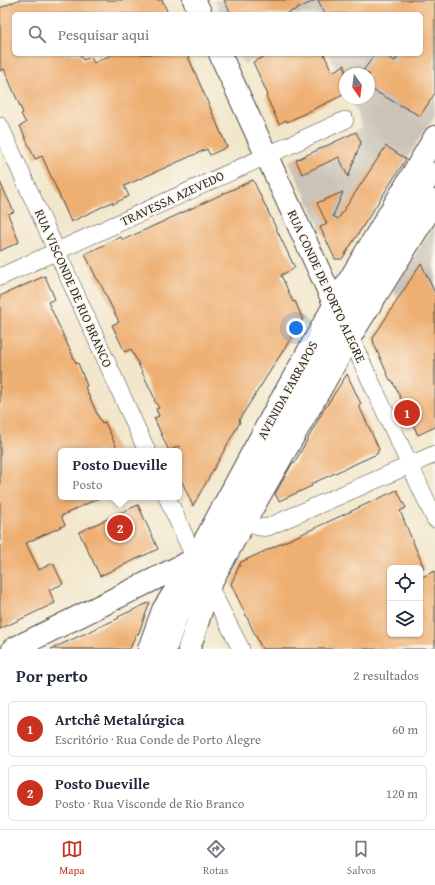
<!DOCTYPE html>
<html lang="pt">
<head>
<meta charset="utf-8">
<style>
	body { margin:0; font-family:"Gentium Book Plus",serif; background:#f6f6f7; color:#1f2937 }
	.controls { position:absolute; right:12px; bottom:12px; display:grid; overflow:hidden; border-radius:6px; box-shadow:0 1px 3px #0004 }
	.controls button { width:36px; height:36px; display:grid; place-items:center; padding:0; border:0; border-bottom:1px solid #e0e1e3; background:#fff; color:#1f2937; font:20px sans-serif }
	.compass { position:absolute; left:339px; top:68px; width:36px; height:36px; border-radius:50%; background:#fff; box-shadow:0 1px 3px #0004; rotate:166deg }
	.you { position:absolute; left:296px; top:328px; width:14px; height:14px; margin:-10px; border:3px solid #fff; border-radius:50%; background:#1a73e8; box-shadow:0 0 0 6px #1a73e833 }
	.badge { display:grid; place-items:center; width:26px; height:26px; border-radius:50%; background:#c8321e; color:#fff; font-size:13px; font-weight:700 }
	.pin { position:absolute; translate:-50% -50%; border:2px solid #fff; box-shadow:0 1px 4px #0006 }
	.popup { position:absolute; left:58px; top:448px; width:124px; height:52px; box-sizing:border-box; display:grid; place-content:center; border-radius:6px; background:#fff; filter:drop-shadow(0 1px 3px #0005); font-size:13px; white-space:nowrap; color:#747a83 }
	.popup b { font-size:15px; color:#1f2937 }
	.popup::after { content:''; position:absolute; left:50%; top:100%; margin-left:-8px; border:8px solid transparent; border-top-color:#fff }
	.list { margin:0; padding:0; list-style:none }
	h2 { display:flex; justify-content:space-between; align-items:center; height:52px; margin:0; padding:0 16px; font-size:17px }
	h2 small { font-size:13px; font-weight:400; color:#747a83 }
	.list li { display:grid; grid-template-columns:26px 1fr auto; gap:12px; align-items:center; box-sizing:border-box; height:56px; margin:0 8px 8px; padding:0 8px; border:1px solid #e0e1e3; border-radius:6px }
	.list b { display:block; font-size:15px; white-space:nowrap }
	.list p { margin:0; font-size:13px; white-space:nowrap; color:#747a83 }
	.list em { font-size:13px; font-style:normal; color:#747a83 }
	.icon { flex:none; width:22px; height:22px; fill:none; stroke:currentColor; stroke-width:2; stroke-linecap:round; stroke-linejoin:round }
	.map { position:relative; flex:none; width:435px; height:649px; overflow:hidden }
	.search { position:absolute; background:#fff; box-shadow:0 1px 3px #0004; left:12px; right:12px; top:12px; height:44px; display:flex; align-items:center; gap:10px; box-sizing:border-box; padding:0 14px; border-radius:6px; color:#747a83; font-size:15px }
	.sheet { height:180px; background:#fff }
	nav { display:flex; justify-content:space-around; align-items:center; box-sizing:border-box; height:56px; border-top:1px solid #e0e1e3; background:#fff; font-size:11px; color:#747a83 }
	nav a { display:grid; justify-items:center; gap:2px }
	nav .on { color:#c8321e }
	.map>svg:first-child { display:block }
	.industrial { fill:#cbc3b8 }
	.building { fill:#eeaf72 }
	.lines { fill:none; stroke-linecap:round; stroke-linejoin:round }
	.minor-casing { stroke:#494743; stroke-width:18 }
	.major-casing { stroke:#494743; stroke-width:24 }
	.minor { stroke:#fff; stroke-width:17 }
	.major { stroke:#fff; stroke-width:22 }
	.labels { text-anchor:middle; stroke-width:3; stroke-linejoin:round; paint-order:stroke }
	.street-label { font-size:13px; fill:#2b2b2b; stroke:#fbf7ec }
</style>
</head>
<body>
<div class="map">
<svg width="435" height="649" viewBox="0 0 435 649">
	<rect width="100%" height="100%" fill="#fbf7ec"/>
	<filter id="ink" filterUnits="userSpaceOnUse"><feTurbulence type="fractalNoise" baseFrequency=".025" numOctaves="2"/><feDisplacementMap in="SourceGraphic" scale="8" xChannelSelector="R" yChannelSelector="G"/><feConvolveMatrix kernelMatrix="1 2 1 2 8 2 1 2 1" color-interpolation-filters="sRGB"/></filter>
	<filter id="wash" filterUnits="userSpaceOnUse"><feTurbulence type="fractalNoise" baseFrequency=".012" numOctaves="4" result="noise"/><feDisplacementMap in="SourceGraphic" scale="16" xChannelSelector="R" yChannelSelector="G"/><feGaussianBlur stdDeviation="0.9" result="paint"/><feColorMatrix in="noise" values="0 0 0 0 0 0 0 0 0 0 0 0 0 0 0 0 0 1.4 0 .05"/><feComposite in="paint" operator="in"/></filter>
	<g filter="url(#wash)">
		<rect width="100%" height="100%" fill="#f2e7cc"/>
		<!-- industrial -->
		<path class="industrial" d="M214,0h221v115l-93,144h-7l-46,-98 74,-34 -13,-29h19v-24h-24v14l-16,-34h92v-40h-200z
			M239,54h28l-23,10z
			M435,225v155l-42,-91z"/>
		<g id="blocks">
			<!-- building -->
			<path class="building" d="M18,0h144l5,11 -7,3h-146v40h66l3,6 8,-3 3,6 19,-9h74l40,93 -17,8 -3,-6 -83,37 5,10 -16,8 -1,-2 -41,20 -29,-66 -7,3 -15,-33 6,-3 -5,-9 2,-1 -19,-44 -4,2v-63z
				M224,0h92l-30,14h-55z
				M318,0h117v93l-15,23 -51,-28v-14h-8l14,-20h7l13,7 5,-7h21v-40h-96z
				M270,54h54l8,18 13,-7v29l-58,28 -1,-2 -7,4 -13,-28 2,-1 -15,-33z
				M356,132l5,10 -13,35 -9,-20 -37,17 -6,-14z
				M386,146l20,13 -64,100h-7l-15,-32 7,-3 -10,-21 26,-11 -10,24 5,3z
				M253,180l42,88 -14,7 12,27 2,-1 7,17v3l-63,99 1,2 -47,84 -14,-31v-29l-10,5 -15,-33 5,-2 -3,-7 3,-1 -5,-8 1,-1 -24,-50 -6,3 -13,-27 7,-3 -20,-41 -2,-2 -12,-25 36,-17 2,3z
				M0,182l14,30 -6,2 11,28 -19,9z
				M421,263l14,30v134l-17,8 -26,-55h-2l-16,-36 -1,-6z
				M45,276l10,23 -7,3 28,61h2l9,23 -2,1 13,29 4,7 3,-1 13,29h-57v46h40l-40,19 4,9 -39,18 13,27 14,-7 10,21 -14,6 6,13 -55,26v-333z
				M347,374l14,30 -2,2 20,43 -2,5 -66,30 1,2 -33,15 -4,-7 18,-32 1,2 28,-51z
				M397,490l9,18 -6,3 24,57h-34v66h30v-56l15,-7v78h-173l-31,-65 10,-22z
				M138,505l20,44 -58,27 -21,-44z
				M150,602l-12,33 -2,-1 -6,15h-79l68,-31 -1,-1z"/>
		</g>
	</g>
	<g filter="url(#ink)">
		<use href="#blocks" fill-opacity="0" stroke="#494743" stroke-width="1"/>
		<g class="lines">
			<defs>
				<path id="minor" d="M0,126l147,325
					M0,277l345,-157
					M350,337l85,182
					M167,497l28,62
					M245,520c8,5 14,9 23,7l167,-73
					M209,586l32,63
					M168,649l11,-33 23,-44 140,-251 93,-150"/>
				<path id="major" d="M194,0l7,14
					M220,54l119,260
					M13,649l182,-90
					M149,649l14,-39 32,-51 81,-150 59,-105 100,-167
					M189,649l20,-63 24,-44 117,-205 85,-136"/>
			</defs>
			<!-- minor casing -->
			<use href="#minor" class="minor-casing"/>
			<!-- major casing -->
			<use href="#major" class="major-casing"/>
			<!-- minor -->
			<use href="#minor" class="minor"/>
			<!-- major -->
			<use href="#major" class="major"/>
		</g>
	</g>
	<g class="labels">
		<!-- street labels -->
		<g class="street-label">
			<text transform="translate(172 198) rotate(-25)" y="5">TRAVESSA AZEVEDO</text>
			<text transform="translate(327 286) rotate(65)" y="5">RUA CONDE DE PORTO ALEGRE</text>
			<text transform="translate(74 288) rotate(66)" y="5">RUA VISCONDE DE RIO BRANCO</text>
			<text transform="translate(287 390) rotate(-61)" y="5">AVENIDA FARRAPOS</text>
		</g>
	</g>
</svg>
<div class="controls">
<button><svg class="icon" aria-label="locate" viewBox="0 0 24 24"><circle cx="12" cy="12" r="6"/><path d="M12 2v4M12 18v4M2 12h4M18 12h4"/></svg></button>
<button><svg class="icon" aria-label="layers" viewBox="0 0 24 24"><path d="M12 4l9 5-9 5-9-5zM3 14l9 5 9-5"/></svg></button>
</div>
<svg class="compass" viewBox="-18 -18 36 36"><path d="M0-13l5 13h-10z" fill="#e53935"/><path d="M0 13l5-13h-10z" fill="#747a83"/></svg>
<div class="you"></div>
<div class="pin badge" style="left:407px;top:413px">1</div>
<div class="pin badge" style="left:120px;top:528px">2</div>
<div class="popup"><b>Posto Dueville</b>Posto</div>
<div class="search"><svg class="icon" aria-label="search" viewBox="0 0 24 24"><circle cx="10" cy="10" r="6"/><path d="M15 15l6 6"/></svg>Pesquisar aqui</div>
</div>
<section class="sheet">
<h2>Por perto<small>2 resultados</small></h2>
<ul class="list">
<li><span class="badge">1</span><div><b>Artchê Metalúrgica</b><p>Escritório · Rua Conde de Porto Alegre</p></div><em>60 m</em></li>
<li><span class="badge">2</span><div><b>Posto Dueville</b><p>Posto · Rua Visconde de Rio Branco</p></div><em>120 m</em></li>
</ul>
</section>
<nav>
<a class="on"><svg class="icon" aria-label="map" viewBox="0 0 24 24"><path d="M3 6l6-2 6 2 6-2v14l-6 2-6-2-6 2zM9 4v14M15 6v14"/></svg>Mapa</a>
<a><svg class="icon" aria-label="directions" viewBox="0 0 24 24"><path d="M12 3l9 9-9 9-9-9zM9 14v-3h6M13 9l2 2-2 2"/></svg>Rotas</a>
<a><svg class="icon" aria-label="saved" viewBox="0 0 24 24"><path d="M7 4h10v16l-5-4-5 4z"/></svg>Salvos</a>
</nav>
</body>
</html>
